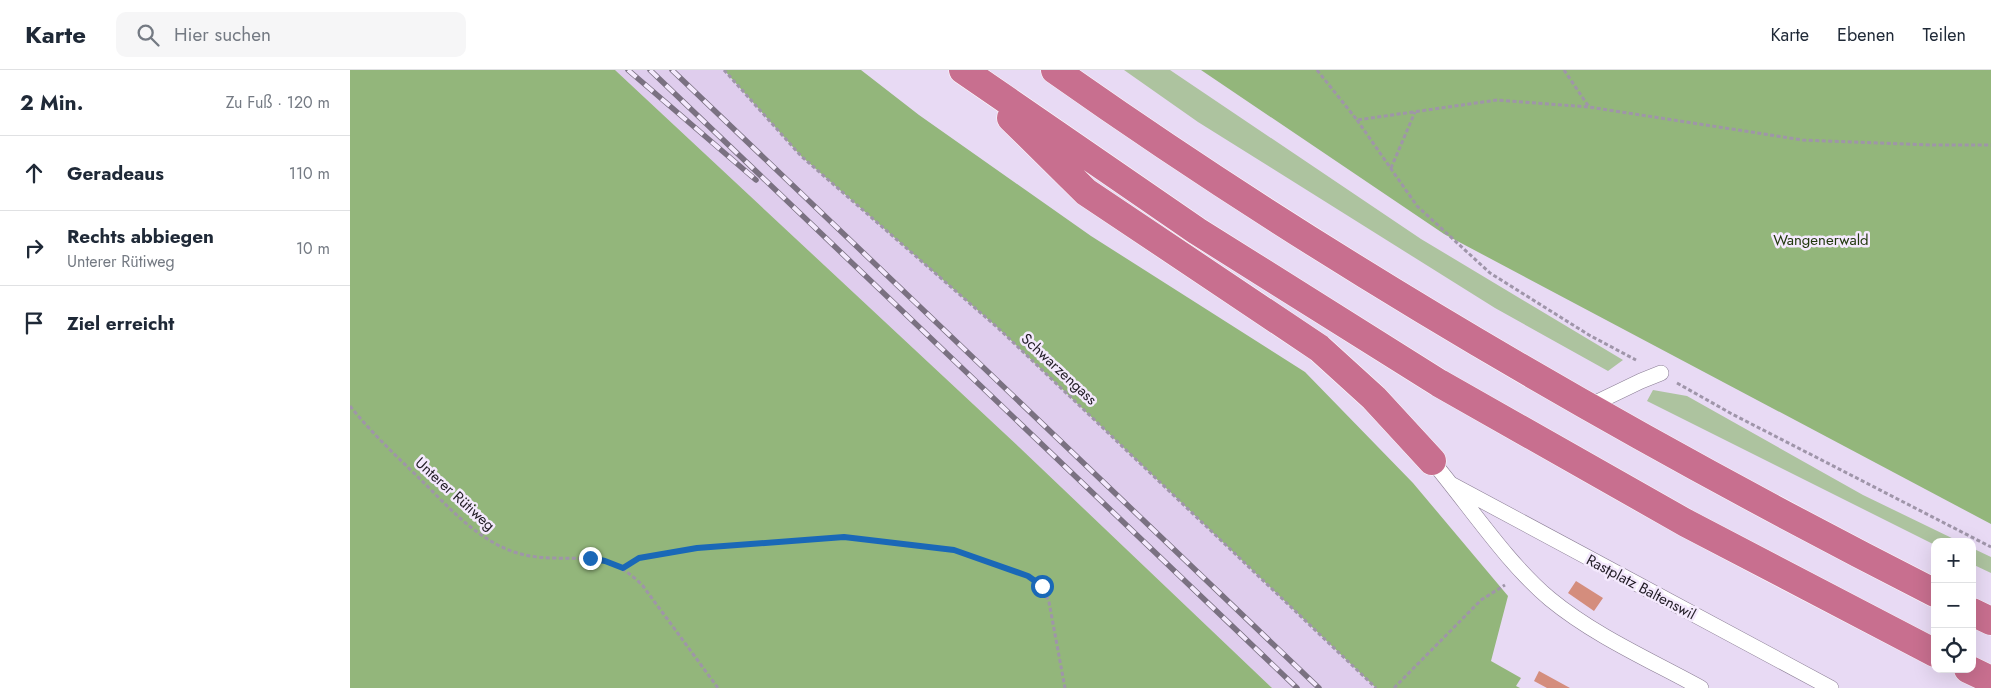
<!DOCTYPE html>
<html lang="de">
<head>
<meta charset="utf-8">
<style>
	body { margin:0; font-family:Jost,sans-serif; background:#f6f6f7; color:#1f2937 }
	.controls { position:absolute; right:15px; bottom:15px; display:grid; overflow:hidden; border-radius:10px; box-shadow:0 5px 20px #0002 }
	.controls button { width:45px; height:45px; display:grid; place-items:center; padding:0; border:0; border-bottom:1px solid #e0e1e3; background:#fff; color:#1f2937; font:25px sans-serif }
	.stop { position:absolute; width:15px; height:15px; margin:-11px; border:4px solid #1a68b7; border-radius:50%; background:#fff }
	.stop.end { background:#1a68b7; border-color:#fff; box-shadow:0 1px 5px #0008 }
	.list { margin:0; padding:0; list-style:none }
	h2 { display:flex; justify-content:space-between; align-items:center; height:65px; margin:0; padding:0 20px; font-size:21px }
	h2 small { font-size:16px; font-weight:400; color:#747a83 }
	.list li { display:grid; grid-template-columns:32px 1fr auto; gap:15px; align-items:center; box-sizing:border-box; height:75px; padding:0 20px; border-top:1px solid #e0e1e3 }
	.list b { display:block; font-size:19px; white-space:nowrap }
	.list p { margin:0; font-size:16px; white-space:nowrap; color:#747a83 }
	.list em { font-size:16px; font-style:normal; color:#747a83 }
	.icon { flex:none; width:28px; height:28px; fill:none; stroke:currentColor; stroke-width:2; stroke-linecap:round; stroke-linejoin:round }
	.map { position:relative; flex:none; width:1641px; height:618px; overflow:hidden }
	header { display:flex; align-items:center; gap:30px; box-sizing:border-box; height:70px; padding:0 25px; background:#fff; border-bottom:1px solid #e0e1e3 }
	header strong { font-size:24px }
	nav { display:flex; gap:28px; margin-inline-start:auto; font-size:18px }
	.search { width:350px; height:45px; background:#f6f6f7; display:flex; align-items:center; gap:12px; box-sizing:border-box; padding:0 18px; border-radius:10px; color:#747a83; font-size:19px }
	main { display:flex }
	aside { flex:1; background:#fff }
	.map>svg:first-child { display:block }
	.built { fill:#dfcded }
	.green { fill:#adc39f }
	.forest { fill:#93b67b }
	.building { fill:#d48d7d }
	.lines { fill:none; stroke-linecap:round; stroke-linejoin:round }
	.lane-casing { stroke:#8a7d94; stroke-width:16 }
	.highway-casing { stroke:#fff; stroke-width:29 }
	.path { stroke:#9f95a9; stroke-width:3; stroke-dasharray:4 2.5; stroke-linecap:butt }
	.lane { stroke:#fff; stroke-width:15 }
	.highway { stroke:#c86f8f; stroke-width:28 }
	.rail-casing { stroke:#7a7181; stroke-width:5.5 }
	.rail { stroke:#f4e9fd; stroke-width:4; stroke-dasharray:11; stroke-linecap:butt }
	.route { stroke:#1a68b7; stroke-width:6 }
	.labels { text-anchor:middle; stroke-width:5; stroke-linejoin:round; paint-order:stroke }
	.park-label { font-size:15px; fill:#21380d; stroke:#f4e9fd }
	.street-label { font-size:15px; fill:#211c25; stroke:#f4e9fd }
</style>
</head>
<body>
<header>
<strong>Karte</strong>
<div class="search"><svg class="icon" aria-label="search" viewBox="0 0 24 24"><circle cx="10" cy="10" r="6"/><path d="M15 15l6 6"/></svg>Hier suchen</div>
<nav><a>Karte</a><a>Ebenen</a><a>Teilen</a></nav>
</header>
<main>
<aside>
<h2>2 Min.<small>Zu Fuß · 120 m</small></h2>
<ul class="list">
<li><svg class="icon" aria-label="ahead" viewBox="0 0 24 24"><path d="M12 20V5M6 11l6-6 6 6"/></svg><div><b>Geradeaus</b></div><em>110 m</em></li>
<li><svg class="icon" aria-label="right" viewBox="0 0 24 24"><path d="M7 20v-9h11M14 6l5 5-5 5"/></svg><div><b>Rechts abbiegen</b><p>Unterer Rütiweg</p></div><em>10 m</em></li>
<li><svg class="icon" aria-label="arrive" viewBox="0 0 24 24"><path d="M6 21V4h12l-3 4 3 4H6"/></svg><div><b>Ziel erreicht</b></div></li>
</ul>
</aside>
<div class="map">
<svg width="1641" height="618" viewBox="0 0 1641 618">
	<rect width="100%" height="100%" fill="#e8daf4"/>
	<!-- built -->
	<path class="built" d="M265,0h109l77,86 197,172 378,360h-104l-253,-241z"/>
	<!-- green -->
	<path class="green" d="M774,0h46l251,169 202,121 -15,11 -113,-63 -297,-186z
		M1303,320l34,6 176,99 97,47h-25v3l-288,-144z
		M1622,478l19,9v16l-19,-9z"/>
	<!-- forest -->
	<path class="forest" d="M0,0h265l404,377 253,241h-922z
		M374,0h137l58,45 172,121 214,136 108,111 95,113 -17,65 30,17 -5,8 4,2h-144l-378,-360 -197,-172z
		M851,0h790v454l-547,-290z"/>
	<!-- building -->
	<path class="building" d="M1226,511l27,17 -9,13 -26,-18z
		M1189,601l31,17h-23l-13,-7z"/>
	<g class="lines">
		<defs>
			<path id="lane" d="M1237,337l54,-26 20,-8
				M1082,391c37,44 75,102 118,138 45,37 100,61 151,89
				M1101,414l380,204"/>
			<path id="highway" d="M613,0l234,161 242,152 247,140 249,130
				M705,0c279,197 576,368 880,523
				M661,48l75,74 233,156 55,50 58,63
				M1622,542l19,9
				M1618,599l23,11"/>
		</defs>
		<!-- lane casing -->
		<use href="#lane" class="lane-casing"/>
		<!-- highway casing -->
		<use href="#highway" class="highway-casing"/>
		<!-- path -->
		<path class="path" d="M374,0l77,86 197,172 378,360
			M967,0l40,50 140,-20 92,7 214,33 127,5h61
			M1214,0l25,37
			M1007,50l60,86 73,67 99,62 47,25
			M1041,98l24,-56
			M1327,313l55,31 259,133
			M0,336c20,25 43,47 66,69 29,28 58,63 98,77 49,16 87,-10 129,34l75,102
			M273,498l16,-10 58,-10 147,-11 110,13 74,26 14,10 7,16 16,86
			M1044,618l87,-88 24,-15"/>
		<!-- lane -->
		<use href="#lane" class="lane"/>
		<!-- highway -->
		<use href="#highway" class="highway"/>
		<defs>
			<path id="rail" d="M278,0l128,110
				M300,0l647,618
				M322,0l647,618"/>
		</defs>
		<!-- rail casing -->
		<use href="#rail" class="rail-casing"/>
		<!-- rail -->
		<use href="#rail" class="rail"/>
	</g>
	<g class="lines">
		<!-- route -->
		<path class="route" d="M240,488l15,3 18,7 16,-10 58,-10 147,-11 110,13 74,26 14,10"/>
	</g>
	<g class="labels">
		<!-- park labels -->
		<g class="park-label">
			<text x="1471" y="175">Wangenerwald</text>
		</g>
		<!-- street labels -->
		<g class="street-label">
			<text transform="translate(709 299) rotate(43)" y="5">Schwarzengass</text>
			<text transform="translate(105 424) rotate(42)" y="5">Unterer Rütiweg</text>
			<text transform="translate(1291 517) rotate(28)" y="5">Rastplatz Baltenswil</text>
		</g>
	</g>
</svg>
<div class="controls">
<button>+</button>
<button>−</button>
<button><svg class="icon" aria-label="locate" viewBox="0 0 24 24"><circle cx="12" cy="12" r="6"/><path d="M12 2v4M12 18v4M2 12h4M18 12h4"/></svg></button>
</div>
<div class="stop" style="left:692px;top:516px"></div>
<div class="stop end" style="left:240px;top:488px"></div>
</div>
</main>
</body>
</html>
